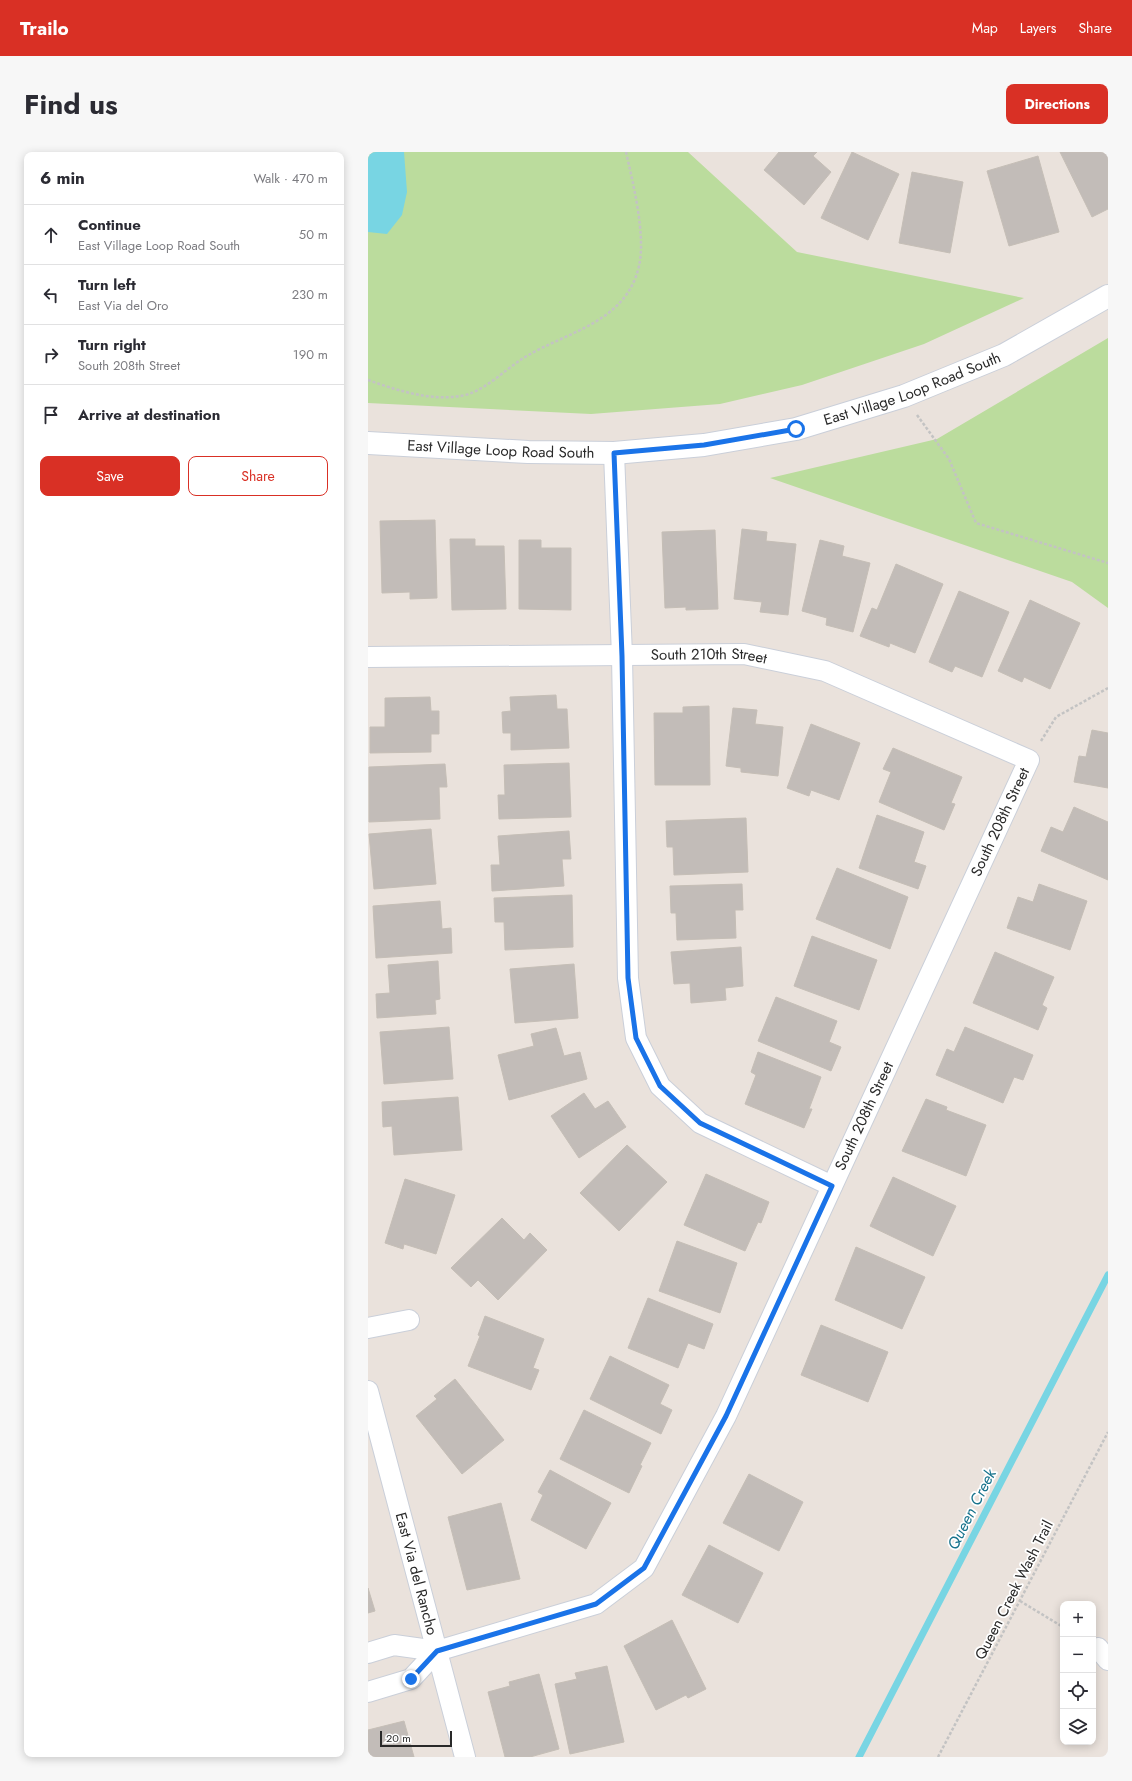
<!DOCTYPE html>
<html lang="en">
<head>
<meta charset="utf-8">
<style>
	body { margin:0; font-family:Jost,sans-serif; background:#f7f7f7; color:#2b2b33 }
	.controls { position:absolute; right:12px; bottom:12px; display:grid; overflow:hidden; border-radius:8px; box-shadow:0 2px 10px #0003 }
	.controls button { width:36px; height:36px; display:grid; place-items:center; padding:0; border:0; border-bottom:1px solid #e1e1e2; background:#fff; color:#2b2b33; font:20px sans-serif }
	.scale { position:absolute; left:12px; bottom:10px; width:72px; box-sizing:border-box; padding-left:4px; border:2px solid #292929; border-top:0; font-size:11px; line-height:14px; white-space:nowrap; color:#292929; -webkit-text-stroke:3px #fff; paint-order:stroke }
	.stop { position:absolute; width:12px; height:12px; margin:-9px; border:3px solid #1a73e8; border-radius:50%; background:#fff }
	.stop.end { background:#1a73e8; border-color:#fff; box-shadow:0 1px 4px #0008 }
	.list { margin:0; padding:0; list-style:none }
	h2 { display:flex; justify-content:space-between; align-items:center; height:52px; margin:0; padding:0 16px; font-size:17px }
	h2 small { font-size:13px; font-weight:400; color:#7c7c81 }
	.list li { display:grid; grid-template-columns:26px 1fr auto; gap:12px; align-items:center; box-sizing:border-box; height:60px; padding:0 16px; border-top:1px solid #e1e1e2 }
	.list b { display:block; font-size:15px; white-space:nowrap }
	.list p { margin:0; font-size:13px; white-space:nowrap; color:#7c7c81 }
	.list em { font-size:13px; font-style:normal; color:#7c7c81 }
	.actions { display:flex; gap:8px; padding:12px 16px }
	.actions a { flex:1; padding:9px 0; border:1px solid #d93025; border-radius:8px; text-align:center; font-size:14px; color:#d93025 }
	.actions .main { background:#d93025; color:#fff }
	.icon { flex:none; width:22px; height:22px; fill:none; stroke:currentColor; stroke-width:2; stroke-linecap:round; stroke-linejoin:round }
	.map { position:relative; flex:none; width:740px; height:1605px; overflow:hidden; border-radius:8px }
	header { display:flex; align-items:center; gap:24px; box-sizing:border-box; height:56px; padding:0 20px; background:#d93025; color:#fff }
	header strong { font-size:19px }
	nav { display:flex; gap:22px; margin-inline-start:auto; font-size:14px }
	.intro { display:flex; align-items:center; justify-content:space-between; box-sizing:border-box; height:96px; padding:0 24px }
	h1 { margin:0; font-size:28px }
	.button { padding:10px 18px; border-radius:8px; background:#d93025; color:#fff; font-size:14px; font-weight:700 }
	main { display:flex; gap:24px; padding:0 24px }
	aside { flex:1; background:#fff; border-radius:8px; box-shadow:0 2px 10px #0003 }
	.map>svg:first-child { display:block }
	.green { fill:#bbdc9d }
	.water { fill:#78d5e3 }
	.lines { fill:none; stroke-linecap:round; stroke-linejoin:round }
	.stream { stroke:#78d5e3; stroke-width:7 }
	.building { fill:#c2bcb8; stroke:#c5beb6 }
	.street-casing { stroke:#cacfd9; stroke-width:22 }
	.secondary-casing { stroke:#cacfd9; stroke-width:24 }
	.path { stroke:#c3c3c3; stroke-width:2.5; stroke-dasharray:3 2; stroke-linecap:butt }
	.street { stroke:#fff; stroke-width:20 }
	.secondary { stroke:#fff; stroke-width:22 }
	.route { stroke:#1a73e8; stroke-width:5 }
	.labels { text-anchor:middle; stroke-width:3.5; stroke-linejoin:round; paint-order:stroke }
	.street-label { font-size:15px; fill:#292929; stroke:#fff }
	.water-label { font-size:16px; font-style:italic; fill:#19748d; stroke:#fff }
</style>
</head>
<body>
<header>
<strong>Trailo</strong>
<nav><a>Map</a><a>Layers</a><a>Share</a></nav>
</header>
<div class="intro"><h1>Find us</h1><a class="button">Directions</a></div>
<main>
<aside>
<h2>6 min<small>Walk · 470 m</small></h2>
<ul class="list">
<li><svg class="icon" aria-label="ahead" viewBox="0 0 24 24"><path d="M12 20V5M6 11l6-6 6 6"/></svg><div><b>Continue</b><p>East Village Loop Road South</p></div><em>50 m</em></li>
<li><svg class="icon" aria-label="left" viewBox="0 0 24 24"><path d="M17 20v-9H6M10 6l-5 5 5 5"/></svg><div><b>Turn left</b><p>East Via del Oro</p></div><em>230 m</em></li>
<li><svg class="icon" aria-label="right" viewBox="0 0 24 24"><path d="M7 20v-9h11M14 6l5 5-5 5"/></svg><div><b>Turn right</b><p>South 208th Street</p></div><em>190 m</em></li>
<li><svg class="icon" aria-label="arrive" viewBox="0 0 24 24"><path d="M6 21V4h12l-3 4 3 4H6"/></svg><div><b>Arrive at destination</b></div></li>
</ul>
<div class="actions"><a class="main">Save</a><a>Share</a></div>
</aside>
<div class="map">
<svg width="740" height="1605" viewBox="0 0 740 1605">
	<rect width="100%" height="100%" fill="#eae2dc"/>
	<!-- green -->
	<path class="green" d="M0,0h320l109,100 227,46 -100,46 -122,41 -82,19 -129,10 -223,-11z
		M740,186v270l-36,-26 -302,-104 167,-39z"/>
	<!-- water -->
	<path class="water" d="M0,0h36l3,40 -5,23 -15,19 -19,-2z"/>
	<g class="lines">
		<!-- stream -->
		<path class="stream" d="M491,1605l249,-482"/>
	</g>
	<!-- building -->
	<path class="building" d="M411,0h38l-4,4 18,16 -27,33 -40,-35z
		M484,0l47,22 -31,66 -47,-22z
		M692,0h48v57l-16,8z
		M670,4l21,76 -50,14 -22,-75z
		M544,20l51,10 -13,71 -51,-10z
		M67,368l2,78 -27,1v-7l-28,1 -2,-72z
		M374,377l25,3 -1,9 30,3 -8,71 -28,-3 2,-10 -28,-3z
		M347,378l3,79 -32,1v-3l-21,1 -3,-76z
		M82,387h25v7h29l2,63 -54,1z
		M151,388h22v8h30v62l-52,-1z
		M452,388l24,6 -2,10 28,7 -17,69 -27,-7 1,-7 -25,-7z
		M528,412l47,20 -28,69 -25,-10 -1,4 -29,-11 12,-28 5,2z
		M591,439l50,21 -27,65 -27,-11 -3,6 -23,-10z
		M662,448l50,23 -30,66 -26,-12 -2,5 -24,-11z
		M188,543l1,14h10l2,39 -58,2v-17h-8l-1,-21 9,-1 -1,-14z
		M62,545l1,14h8v23h-8v18l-61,1v-26h15v-29z
		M341,554l1,79h-55l-1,-72h29v-6z
		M365,556l24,2 -2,14 28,3 -5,49 -37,-4v-4l-15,-2z
		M443,572l49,19 -21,57 -28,-10 -2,6 -22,-8z
		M724,578l16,3v55l-34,-6 5,-26 7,1z
		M525,596l69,29 -11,26 4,1 -11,26 -65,-28 12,-30 -8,-3z
		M201,611l2,54 -72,2 -1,-24h7l-1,-30z
		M77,612l2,23h-8l1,32 -71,3v-55z
		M706,655l34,15v58l-67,-29 10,-24 12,5z
		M509,663l47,17 -10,30 12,4 -8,23 -59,-21z
		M378,666l2,54 -74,3 -1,-28h-6l-1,-26z
		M63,677l5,55 -62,5 -5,-55z
		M201,679l2,28h-9l2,27 -72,5 -1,-26h9l-2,-29z
		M469,716l71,29 -18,52 -74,-30z
		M374,732l1,26h-8l1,28 -59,2 -1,-27h-5l-1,-27z
		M671,732l48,17 -17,49 -63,-22 11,-31 15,5z
		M204,743l1,52 -68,3 -1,-28h-9l-1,-24z
		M72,749l2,28 9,-1 1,25 -76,5 -3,-52z
		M444,784l65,24 -18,50 -65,-24z
		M373,795l2,39 -18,2 1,12 -35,3 -1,-20 -16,1 -3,-32z
		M627,800l59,25 -12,28 5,3 -9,22 -65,-27z
		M70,809l2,38 -5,1 1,14 -59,4 -1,-24 14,-1 -2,-28z
		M206,812l4,54 -63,5 -5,-54z
		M408,845l61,24 -8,21 12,5 -10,24 -73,-30z
		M81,875l4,52 -69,5 -4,-52z
		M597,875l68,28 -10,25 -9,-3 -11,26 -67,-28 11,-26 7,3z
		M188,876l8,28 16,-4 7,27 -78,21 -11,-45 36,-9 -3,-12z
		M390,900l63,25 -12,32h3l-8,19 -59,-24 11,-29 -5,-3z
		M216,941l11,16 13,-8 18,26 -47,31 -28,-42z
		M90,945l4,53 -68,5 -2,-29 -9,1 -1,-25z
		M558,947l21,8 -1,3 40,15 -20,51 -64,-25z
		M259,993l40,37 -48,49 -39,-38z
		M338,1022l63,28 -8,21 -3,-1 -13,29 -61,-26z
		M525,1025l63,29 -23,50 -63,-30z
		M37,1027l50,16 -19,59 -32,-10 -1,5 -18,-6z
		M134,1066l22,22 6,-7 17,17 -49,50 -20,-20 -7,7 -20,-19z
		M309,1089l60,22 -17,50 -61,-22z
		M488,1095l69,30 -23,52 -67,-29z
		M280,1146l65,26 -9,25 -16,-6 -10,25 -50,-20z
		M117,1164l59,23 -11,29 6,2 -8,20 -63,-24 12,-30 -2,-1z
		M453,1173l67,27 -20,50 -67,-27z
		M242,1204l59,29 -9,19 12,6 -11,24 -71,-35z
		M87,1227l49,61 -42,34 -46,-58 21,-17 -3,-3z
		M216,1258l67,33 -11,22 2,1 -13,27 -69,-34z
		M182,1318l61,33 -25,46 -55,-29 12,-25 -5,-3z
		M381,1322l54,28 -24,49 -56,-28z
		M133,1351l19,76 -53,11 -19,-73z
		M341,1393l54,28 -25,50 -56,-28z
		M0,1436l7,23 -7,2z
		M304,1468l34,69 -18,9 -2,-3 -30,15 -32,-64z
		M239,1514l17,76 -54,12 -15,-70 22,-5 -2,-6z
		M171,1522l20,75 -29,8h-25l-17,-65 22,-6 -1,-4z
		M36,1569l10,36h-46v-27z"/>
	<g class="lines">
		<defs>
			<g id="street">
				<path d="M246,301l8,203 6,322 8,60 24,48 40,37 132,63"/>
				<path id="s1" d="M0,505l376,-3 81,17 204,89 -303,656 -82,152 -48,36 -159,47 -43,-6 -26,8"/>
				<path d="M0,1176l41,-8"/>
				<path id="s2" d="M0,1239l97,366"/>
				<path d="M730,1496l10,12"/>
				<path d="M0,1540l43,-13 26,-28"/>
			</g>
			<g id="secondary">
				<path id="s3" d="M0,291l160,9 86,1 90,-8 92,-16 108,-33 100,-41 104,-59"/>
			</g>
		</defs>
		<!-- street casing -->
		<use href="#street" class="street-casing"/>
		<!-- secondary casing -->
		<use href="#secondary" class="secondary-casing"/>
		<!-- path -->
		<path class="path" d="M0,228c28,10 61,21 92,16 23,-3 43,-25 62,-37 42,-27 104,-35 117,-93 7,-31 -6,-83 -13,-114
			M549,263l32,44 27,64 132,40
			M673,589l15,-24 52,-29
			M652,1449l43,26
			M570,1605l170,-325"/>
		<!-- street -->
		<use href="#street" class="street"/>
		<!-- secondary -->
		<use href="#secondary" class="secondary"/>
	</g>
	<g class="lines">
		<!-- route -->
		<path class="route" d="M43,1527l26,-28 159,-47 48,-36 82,-152 106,-230 -132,-63 -40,-37 -24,-48 -8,-60 -6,-322 -8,-203 90,-8 92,-16"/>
	</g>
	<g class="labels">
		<!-- street labels -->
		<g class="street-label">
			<text dy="5" stroke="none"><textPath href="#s3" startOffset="553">East Village Loop Road South</textPath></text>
			<text dy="5" stroke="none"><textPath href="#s3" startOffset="133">East Village Loop Road South</textPath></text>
			<text dy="5" stroke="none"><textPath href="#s1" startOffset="341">South 210th Street</textPath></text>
			<text transform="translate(632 670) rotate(-65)" y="5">South 208th Street</text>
			<text transform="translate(496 964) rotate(-65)" y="5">South 208th Street</text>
			<text dy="5" stroke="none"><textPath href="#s2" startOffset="189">East Via del Rancho</textPath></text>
			<text transform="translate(646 1438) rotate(-63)" y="5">Queen Creek Wash Trail</text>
		</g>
		<!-- water labels -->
		<g class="water-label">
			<text transform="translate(603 1357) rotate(-63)" y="6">Queen Creek</text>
		</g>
	</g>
</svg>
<div class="controls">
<button>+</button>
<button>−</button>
<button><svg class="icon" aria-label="locate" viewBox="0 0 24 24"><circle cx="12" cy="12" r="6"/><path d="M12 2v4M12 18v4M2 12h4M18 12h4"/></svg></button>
<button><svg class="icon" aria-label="layers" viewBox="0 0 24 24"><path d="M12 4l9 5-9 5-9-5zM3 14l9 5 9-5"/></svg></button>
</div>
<div class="scale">20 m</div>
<div class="stop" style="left:428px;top:277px"></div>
<div class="stop end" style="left:43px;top:1527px"></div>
</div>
</main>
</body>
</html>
